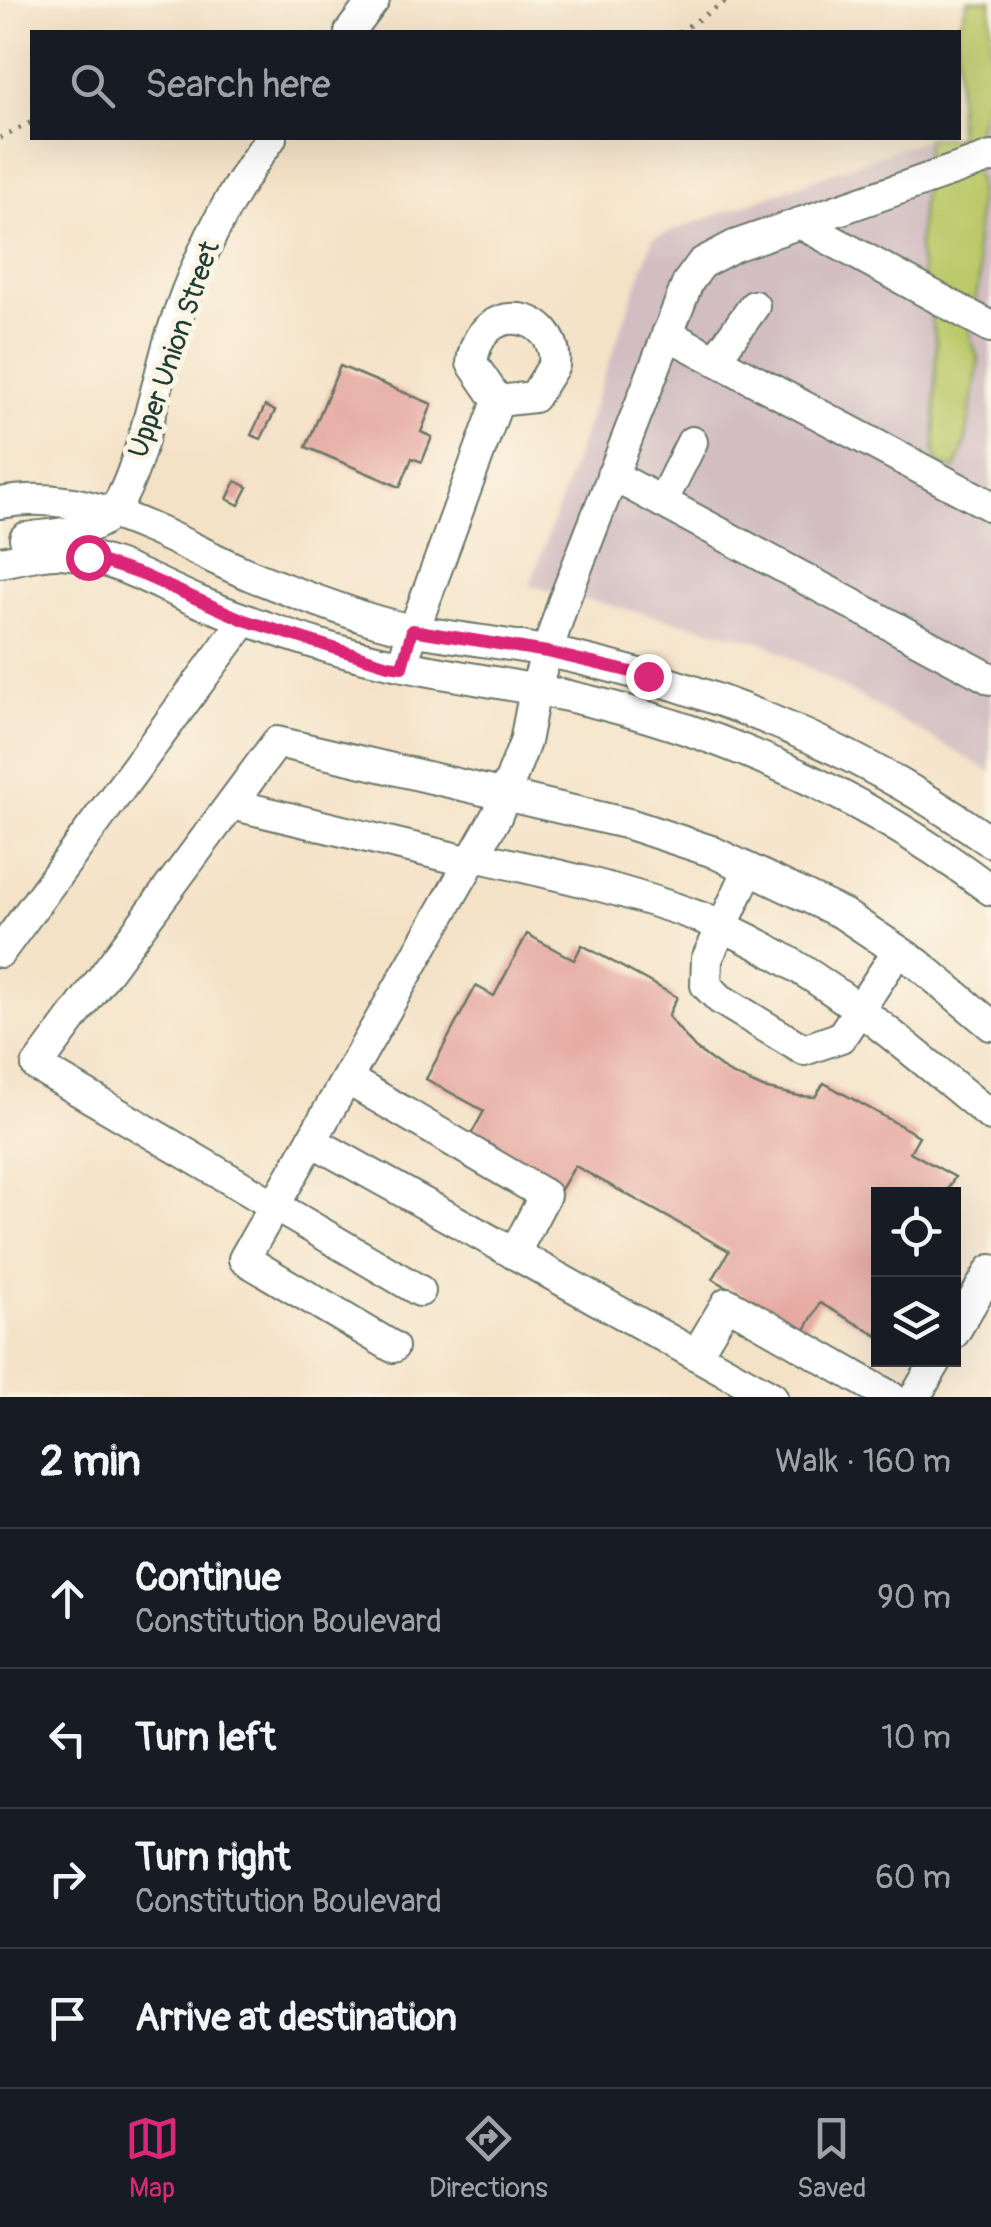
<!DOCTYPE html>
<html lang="en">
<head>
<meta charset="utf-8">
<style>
	body { margin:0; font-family:Pangolin,sans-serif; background:#20242c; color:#f1f3f6 }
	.controls { position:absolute; right:30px; bottom:30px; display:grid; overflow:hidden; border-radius:0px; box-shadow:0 10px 40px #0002 }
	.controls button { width:90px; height:90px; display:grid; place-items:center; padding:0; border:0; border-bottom:2px solid #363941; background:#171b24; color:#f1f3f6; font:50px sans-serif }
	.stop { position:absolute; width:30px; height:30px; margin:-22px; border:8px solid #db2777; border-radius:50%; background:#fff }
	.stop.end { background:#db2777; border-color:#fff; box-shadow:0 2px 10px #0008 }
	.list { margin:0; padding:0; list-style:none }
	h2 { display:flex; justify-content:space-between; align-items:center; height:130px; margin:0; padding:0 40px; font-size:42px }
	h2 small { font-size:32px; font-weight:400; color:#9ea1a6 }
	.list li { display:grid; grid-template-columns:65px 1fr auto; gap:30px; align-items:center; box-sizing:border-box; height:140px; padding:0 40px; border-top:2px solid #363941 }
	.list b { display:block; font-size:38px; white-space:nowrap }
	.list p { margin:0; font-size:32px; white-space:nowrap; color:#9ea1a6 }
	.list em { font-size:32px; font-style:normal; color:#9ea1a6 }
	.icon { flex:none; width:55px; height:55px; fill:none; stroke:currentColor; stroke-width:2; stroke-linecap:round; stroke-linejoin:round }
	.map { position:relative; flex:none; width:991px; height:1397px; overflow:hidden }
	.search { position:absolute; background:#171b24; box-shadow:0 10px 40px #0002; left:30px; right:30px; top:30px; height:110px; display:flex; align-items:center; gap:25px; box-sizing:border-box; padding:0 35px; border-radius:0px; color:#9ea1a6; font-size:38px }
	.sheet { height:690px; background:#171b24 }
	nav { display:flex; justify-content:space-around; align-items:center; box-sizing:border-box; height:140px; border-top:2px solid #363941; background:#171b24; font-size:28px; color:#9ea1a6 }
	nav a { display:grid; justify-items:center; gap:5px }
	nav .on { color:#db2777 }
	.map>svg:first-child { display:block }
	.industrial { fill:#d2bec2 }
	.green { fill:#bcc96a; stroke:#6e834f; stroke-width:2.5 }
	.building { fill:#e5a8a1 }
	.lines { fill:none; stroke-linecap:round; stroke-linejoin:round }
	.minor-casing { stroke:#6a7767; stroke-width:34 }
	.path { stroke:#6a7767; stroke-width:5; stroke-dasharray:2.5 8; stroke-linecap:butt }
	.minor { stroke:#fff; stroke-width:30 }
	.route { stroke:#db2777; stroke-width:12 }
	.labels { text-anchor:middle; stroke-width:10; stroke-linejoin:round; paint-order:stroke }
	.street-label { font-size:28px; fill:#1f3d34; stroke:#fcf5e5 }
</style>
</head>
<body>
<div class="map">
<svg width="991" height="1397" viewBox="0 0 991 1397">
	<rect width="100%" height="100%" fill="#fcf5e5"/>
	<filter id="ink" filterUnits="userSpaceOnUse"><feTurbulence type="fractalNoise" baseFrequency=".01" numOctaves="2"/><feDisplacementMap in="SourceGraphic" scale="20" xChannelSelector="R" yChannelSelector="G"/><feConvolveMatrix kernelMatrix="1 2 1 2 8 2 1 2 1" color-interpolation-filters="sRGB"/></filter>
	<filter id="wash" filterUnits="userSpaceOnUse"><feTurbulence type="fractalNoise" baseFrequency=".0048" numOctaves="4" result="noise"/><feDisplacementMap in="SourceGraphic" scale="40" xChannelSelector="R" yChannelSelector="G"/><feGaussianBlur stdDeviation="2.25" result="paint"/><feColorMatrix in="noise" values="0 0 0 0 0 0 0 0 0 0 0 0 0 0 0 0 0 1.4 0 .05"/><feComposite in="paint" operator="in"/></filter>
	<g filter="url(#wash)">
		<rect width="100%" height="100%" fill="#f4e2c7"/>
		<!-- industrial -->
		<path class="industrial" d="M991,114v658l-228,-130 -233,-56 123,-348 275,-100h30l1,-12z"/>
		<!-- green -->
		<path class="green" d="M968,0h23v86l-21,68 9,32 -4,65 5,23 -10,62 9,25 -14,84 -10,24 -14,-4 -6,-9 1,-114 -18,-92 9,-112h31l-1,-106z"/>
		<g id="blocks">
			<!-- building -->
			<path class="building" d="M340,366l92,38 -11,28 11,5 -10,25 -10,-4 -12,29 -94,-40z
				M265,406l10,5 -14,28 -10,-4z
				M236,481l12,6 -9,18 -12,-6z
				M527,934l47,26 8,-15 95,52 -9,19 27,32 34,25 34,15 36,8 16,1 9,-14 95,53 -9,16 45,25 -10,17h-67v142l-58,-33 -15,27 -92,-51 16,-28 -154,-85 -15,25 -92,-51 16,-29 -58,-32 50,-93 18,10z"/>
		</g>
	</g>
	<g filter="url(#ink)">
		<use href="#blocks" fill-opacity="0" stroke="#6a7767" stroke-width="2.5"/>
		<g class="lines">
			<defs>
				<path id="minor" d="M350,32l24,-32
					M800,223l191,104
					M667,334l324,172
					M715,360l39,-54
					M612,475l379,204
					M662,502l30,-60
					M0,503c89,-17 165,34 243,69 39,17 80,31 120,45 60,20 125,22 186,35 161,34 307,94 442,190
					M25,538c27,-4 68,-4 87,-26 27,-32 45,-133 59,-176 23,-72 55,-138 100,-198
					M0,562c19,-3 41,-10 60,-9 51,2 96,31 142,50 42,17 85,32 128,45 78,23 158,31 238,48 155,35 295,98 423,194
					M407,649l91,-248 36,-4 20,-32c6,-53 -74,-69 -82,-2l26,38
					M231,804l240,58
					M474,856c77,17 154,34 228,62 109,43 200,125 289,198
					M749,869l-42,90 -1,26 14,14 84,51 37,-13 57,-86
					M0,952l244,-331
					M347,1079l198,116 -31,59
					M312,1141l460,256
					M420,1291l-383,-225 240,-324 352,82 82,27 132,63 75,50 73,61
					M954,1333l37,-63
					M393,1347l-149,-88 253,-444 28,-73 10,-52 28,-87 125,-321 14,-19 32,-17 257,-89
					M696,1355l31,-52 164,94
					M915,1397l22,-37"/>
			</defs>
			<!-- minor casing -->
			<use href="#minor" class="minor-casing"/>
			<!-- path -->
			<path class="path" d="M679,32l49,-32
				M0,138l32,-16"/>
			<!-- minor -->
			<use href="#minor" class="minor"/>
		</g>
	</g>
	<g class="lines" filter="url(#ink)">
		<!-- route -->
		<path class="route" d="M88,557l55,18 101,45 144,45 14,2 10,-37 135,22 101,24"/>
	</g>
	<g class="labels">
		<!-- street labels -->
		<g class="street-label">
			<text transform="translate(173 349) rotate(-71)" y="10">Upper Union Street</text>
		</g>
	</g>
</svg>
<div class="controls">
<button><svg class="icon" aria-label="locate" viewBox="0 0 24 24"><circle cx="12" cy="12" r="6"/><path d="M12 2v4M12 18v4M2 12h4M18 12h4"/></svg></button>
<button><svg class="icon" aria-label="layers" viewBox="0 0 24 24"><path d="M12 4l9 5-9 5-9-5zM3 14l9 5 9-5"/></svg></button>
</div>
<div class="stop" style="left:88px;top:557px"></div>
<div class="stop end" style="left:648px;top:676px"></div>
<div class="search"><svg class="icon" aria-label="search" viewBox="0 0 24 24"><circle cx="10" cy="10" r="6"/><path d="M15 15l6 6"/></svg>Search here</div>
</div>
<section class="sheet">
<h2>2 min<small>Walk · 160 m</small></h2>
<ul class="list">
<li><svg class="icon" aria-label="ahead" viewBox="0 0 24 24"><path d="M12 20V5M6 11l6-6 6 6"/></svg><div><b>Continue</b><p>Constitution Boulevard</p></div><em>90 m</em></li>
<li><svg class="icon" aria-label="left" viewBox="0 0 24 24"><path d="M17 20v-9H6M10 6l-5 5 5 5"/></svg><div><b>Turn left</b></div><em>10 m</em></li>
<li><svg class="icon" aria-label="right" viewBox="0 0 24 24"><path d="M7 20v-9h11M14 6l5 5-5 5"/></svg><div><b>Turn right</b><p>Constitution Boulevard</p></div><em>60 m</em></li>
<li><svg class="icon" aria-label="arrive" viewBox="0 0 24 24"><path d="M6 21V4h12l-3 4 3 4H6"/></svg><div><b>Arrive at destination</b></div></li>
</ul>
</section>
<nav>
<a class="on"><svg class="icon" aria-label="map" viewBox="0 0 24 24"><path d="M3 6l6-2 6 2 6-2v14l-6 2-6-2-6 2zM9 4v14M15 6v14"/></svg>Map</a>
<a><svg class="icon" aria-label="directions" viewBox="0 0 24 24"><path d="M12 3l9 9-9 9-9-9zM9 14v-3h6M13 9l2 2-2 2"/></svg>Directions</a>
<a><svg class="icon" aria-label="saved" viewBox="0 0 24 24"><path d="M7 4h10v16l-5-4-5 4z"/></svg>Saved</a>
</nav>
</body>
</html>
